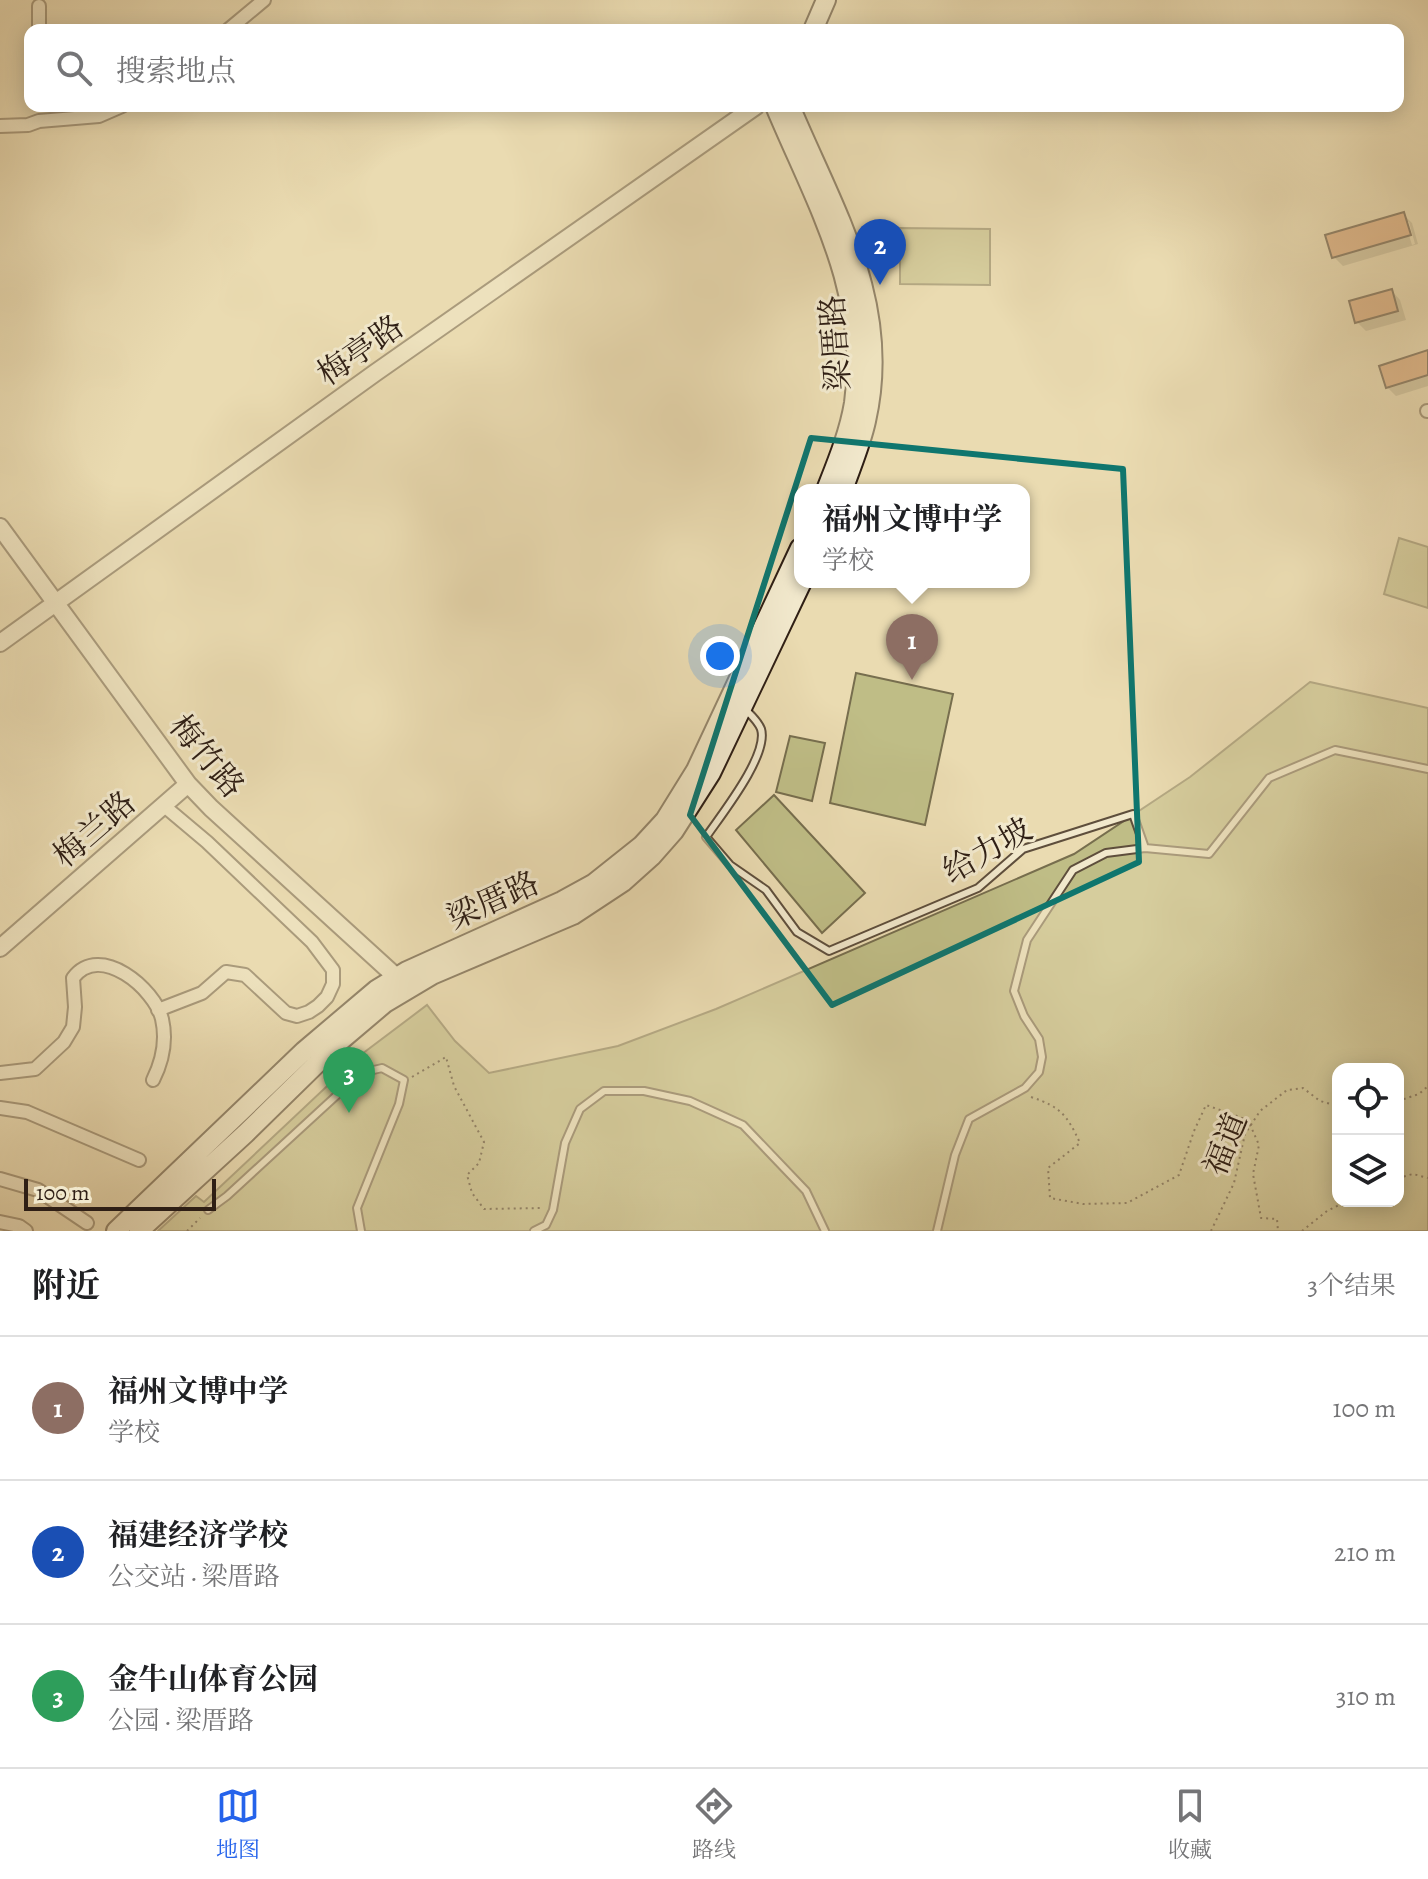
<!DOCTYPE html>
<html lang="zh">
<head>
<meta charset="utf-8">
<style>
	body { margin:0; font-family:Alegreya,"Noto Serif SC",serif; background:#f6f6f6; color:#202124 }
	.controls { position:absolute; right:24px; bottom:24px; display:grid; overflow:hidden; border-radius:16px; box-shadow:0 4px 20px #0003 }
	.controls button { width:72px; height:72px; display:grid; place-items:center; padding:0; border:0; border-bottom:2px solid #e0e0e0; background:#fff; color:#202124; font:40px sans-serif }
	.scale { position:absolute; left:24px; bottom:20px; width:192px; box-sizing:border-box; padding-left:8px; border:4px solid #2f1f15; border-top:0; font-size:22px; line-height:28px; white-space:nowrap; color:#2f1f15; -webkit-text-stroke:6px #f1e8cc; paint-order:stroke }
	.you { position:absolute; left:720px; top:656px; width:28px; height:28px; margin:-20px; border:6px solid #fff; border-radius:50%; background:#1a73e8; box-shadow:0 0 0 12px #1a73e833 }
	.badge { display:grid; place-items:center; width:52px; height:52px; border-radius:50%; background:#2563eb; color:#fff; font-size:26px; font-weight:700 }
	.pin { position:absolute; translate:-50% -66px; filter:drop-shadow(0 2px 4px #0008) }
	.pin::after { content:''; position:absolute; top:42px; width:28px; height:24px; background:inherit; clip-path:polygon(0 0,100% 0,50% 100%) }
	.popup { position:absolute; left:794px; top:484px; width:236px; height:104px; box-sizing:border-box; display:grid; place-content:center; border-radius:16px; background:#fff; filter:drop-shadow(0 2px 6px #0005); font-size:26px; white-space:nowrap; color:#757577 }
	.popup b { font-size:30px; color:#202124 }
	.popup::after { content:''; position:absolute; left:50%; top:100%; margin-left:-16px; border:16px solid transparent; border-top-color:#fff }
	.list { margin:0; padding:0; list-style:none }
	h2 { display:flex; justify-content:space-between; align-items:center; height:104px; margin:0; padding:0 32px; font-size:34px }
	h2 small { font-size:26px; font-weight:400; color:#757577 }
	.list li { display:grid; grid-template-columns:52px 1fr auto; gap:24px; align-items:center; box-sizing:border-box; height:144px; padding:0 32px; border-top:2px solid #e0e0e0 }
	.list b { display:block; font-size:30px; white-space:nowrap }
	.list p { margin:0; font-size:26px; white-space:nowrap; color:#757577 }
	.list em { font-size:26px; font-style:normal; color:#757577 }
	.icon { flex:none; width:44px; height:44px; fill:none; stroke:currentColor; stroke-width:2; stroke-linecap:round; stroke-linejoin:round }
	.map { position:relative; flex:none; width:1428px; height:1231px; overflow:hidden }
	.search { position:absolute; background:#fff; box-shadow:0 4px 20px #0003; left:24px; right:24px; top:24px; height:88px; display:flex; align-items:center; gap:20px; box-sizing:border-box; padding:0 28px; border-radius:16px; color:#757577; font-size:30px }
	.sheet { height:536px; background:#fff }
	nav { display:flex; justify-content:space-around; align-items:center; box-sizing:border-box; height:112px; border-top:2px solid #e0e0e0; background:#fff; font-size:22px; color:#757577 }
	nav a { display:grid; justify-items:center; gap:4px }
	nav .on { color:#2563eb }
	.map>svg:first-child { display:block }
	.green { fill:#bfbd86; stroke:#776e4e; stroke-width:2; fill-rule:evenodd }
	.shadow { fill:#0003; fill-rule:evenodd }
	.building { fill:#d49263; stroke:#2f1f15; stroke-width:2 }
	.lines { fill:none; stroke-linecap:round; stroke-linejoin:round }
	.service-casing { stroke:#5e4e3c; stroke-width:10 }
	.minor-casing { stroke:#5e4e3c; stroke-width:16 }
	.tertiary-casing { stroke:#5e4e3c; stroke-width:20 }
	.secondary-casing { stroke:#2f1f15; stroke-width:22 }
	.path { stroke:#2f1f15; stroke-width:2; stroke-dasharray:2 4; stroke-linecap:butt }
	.service { stroke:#f1e8cc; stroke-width:6 }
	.minor { stroke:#f1e8cc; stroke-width:12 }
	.tertiary { stroke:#f1e8cc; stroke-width:16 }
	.secondary { stroke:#f1e8cc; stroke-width:18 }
	.path-bridge { stroke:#2f1f15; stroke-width:2; stroke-dasharray:2 4; stroke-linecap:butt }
	.marked { fill:none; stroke:#0f766e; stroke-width:6; stroke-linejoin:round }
	.labels { text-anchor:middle; stroke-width:6; stroke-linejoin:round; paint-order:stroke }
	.street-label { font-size:32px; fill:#2f1f15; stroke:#f1e8cc }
</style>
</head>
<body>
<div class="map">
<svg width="1428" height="1231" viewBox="0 0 1428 1231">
	<rect width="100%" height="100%" fill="#eadbb1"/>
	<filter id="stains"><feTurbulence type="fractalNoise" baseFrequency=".0025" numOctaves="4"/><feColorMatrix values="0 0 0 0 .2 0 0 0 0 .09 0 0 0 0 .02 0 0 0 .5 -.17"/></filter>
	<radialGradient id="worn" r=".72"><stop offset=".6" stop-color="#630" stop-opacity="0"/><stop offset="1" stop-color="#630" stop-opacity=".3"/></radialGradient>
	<!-- green -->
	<path class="green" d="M900,228l90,1v56l-90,-1z
		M1399,538l29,9v61l-44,-14z
		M856,673l97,21 -28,131 -95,-22z
		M1310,682l118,26v523h-1270l38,-35 8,6 154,-145 69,-52 28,36 34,32 129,-27 98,-37 358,-155 116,-77zM1338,1069h60v132h-60z
		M790,736l35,7 -13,58 -36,-9z
		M774,795l91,98 -43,40 -86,-103z"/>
	<!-- shadow -->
	<path class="shadow" d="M1403,214l9,9 6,21 -75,22 -9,-9zM1405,222h4l6,22 -3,1z
		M1392,291l8,9 6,20 -40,11 -9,-9z
		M1428,352v34l-32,10 -9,-9z"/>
	<!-- building -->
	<path class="building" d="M1404,212l7,23 -79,23 -7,-23z
		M1392,289l6,22 -43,12 -6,-22z
		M1428,350v25l-42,13 -7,-22z"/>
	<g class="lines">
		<defs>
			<path id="service" d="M745,709c6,6 13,12 16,20 8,26 -40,86 -55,108l24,28 36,25 31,42 32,19 149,-63 45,-39 110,-35 12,34 64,6 60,-76 66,-28 93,19
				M208,1210l19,-14 134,-123 21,-5 22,12 -5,24 -42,104 4,23
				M534,1231l12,-6 7,-15 12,-67 15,-34 24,-18h40l46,10 53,24 63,66 19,40
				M937,1231l18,-76 14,-36 56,-31 14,-16 3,-15 -3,-18 -15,-23 -10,-25 13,-51 46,-70 33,-17 39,-5"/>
			<path id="minor" d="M39,6v24
				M228,30l36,-30
				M0,126l28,-1 11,-4 60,-5 23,-10
				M1427,411h1
				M158,1010l44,-17 24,-21 19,3 41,38 11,3 12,-4 9,-6 9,-9 6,-13v-14l-21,-28 -105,-100 -44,-37
				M0,1073l35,-4 29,-27 9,-15 2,-20 -2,-29c27,-36 82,11 89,41 5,22 1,41 -9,61
				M0,1108l27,4 112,48
				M0,1179l38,11 49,33
				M0,1222l19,4 7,5"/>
			<path id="tertiary" d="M0,527l188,257 23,24 193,176
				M0,643l375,-270 381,-267
				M0,948l188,-164"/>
			<path id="secondary" d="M813,30l13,-30
				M775,106c41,98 94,186 79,297 -5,30 -17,59 -28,87
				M790,106c43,103 103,197 76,315 -5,23 -15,46 -23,69
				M116,1231l188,-180 72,-61 31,-19 155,-70 31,-17 49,-39 23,-25 31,-50 104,-222
				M139,1231l106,-97 94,-92 46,-39 47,-28 141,-60 50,-33 29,-26 22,-25 37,-58 91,-191"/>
		</defs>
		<!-- service casing -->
		<use href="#service" class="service-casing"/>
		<!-- minor casing -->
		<use href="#minor" class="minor-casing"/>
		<!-- tertiary casing -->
		<use href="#tertiary" class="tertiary-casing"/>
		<!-- secondary casing -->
		<use href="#secondary" class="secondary-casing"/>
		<!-- path -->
		<path class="path" d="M412,1077l34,-20 8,29 30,56 -5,21 -12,12 5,18 12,16 59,-1
			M1031,1097c30,10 36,18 49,46l-32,25 2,30 33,6 44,-1 52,-28 15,-44 12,-26 42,15 11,25 -6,29 8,44 16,1 1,12
			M1398,1101l21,-7 9,-8
			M1398,1178l15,-4 15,4
			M187,1231l13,-13
			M1302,1231l25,-20 20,-10"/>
		<!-- service -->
		<use href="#service" class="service"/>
		<!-- minor -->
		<use href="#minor" class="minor"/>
		<!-- tertiary -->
		<use href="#tertiary" class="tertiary"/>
		<!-- secondary -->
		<use href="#secondary" class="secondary"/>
		<!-- path-bridge -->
		<path class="path-bridge" d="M1211,1231l23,-48 11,-49 15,-23 27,-21 16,-2 17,13 18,5"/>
	</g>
	<!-- marked area -->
	<path d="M0 0H1428V1231H0ZM811,438l312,31 16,393 -307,143 -142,-190z" fill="#eadbb1" fill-opacity=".55" fill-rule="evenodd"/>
	<path class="marked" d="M811,438l312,31 16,393 -307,143 -142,-190z"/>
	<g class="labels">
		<!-- street labels -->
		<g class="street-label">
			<text transform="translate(835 343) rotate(-94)" y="11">梁厝路</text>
			<text transform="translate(360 350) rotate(-35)" y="11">梅亭路</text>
			<text transform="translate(207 756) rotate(50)" y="11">梅竹路</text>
			<text transform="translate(94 829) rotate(-41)" y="11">梅兰路</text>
			<text transform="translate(987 850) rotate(-30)" y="11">给力坡</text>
			<text transform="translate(493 900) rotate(-24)" y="11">梁厝路</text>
			<text transform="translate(1225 1144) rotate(-68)" y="11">福道</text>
		</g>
	</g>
	<rect width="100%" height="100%" filter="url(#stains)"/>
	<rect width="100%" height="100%" fill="url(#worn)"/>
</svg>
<div class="controls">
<button><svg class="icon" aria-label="locate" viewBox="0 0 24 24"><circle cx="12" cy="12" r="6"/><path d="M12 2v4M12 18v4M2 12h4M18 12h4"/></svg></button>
<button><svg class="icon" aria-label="layers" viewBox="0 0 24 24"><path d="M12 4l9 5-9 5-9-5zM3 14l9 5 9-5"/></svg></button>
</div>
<div class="scale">100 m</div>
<div class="you"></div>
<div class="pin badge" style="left:912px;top:680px;background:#8d6e63">1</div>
<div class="popup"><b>福州文博中学</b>学校</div>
<div class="pin badge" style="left:880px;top:285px;background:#1a4fb4">2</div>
<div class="pin badge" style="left:349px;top:1113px;background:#2e9e5b">3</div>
<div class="search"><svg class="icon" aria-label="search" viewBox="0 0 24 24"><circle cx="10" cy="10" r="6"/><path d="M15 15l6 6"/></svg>搜索地点</div>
</div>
<section class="sheet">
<h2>附近<small>3个结果</small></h2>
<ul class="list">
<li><span class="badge" style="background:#8d6e63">1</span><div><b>福州文博中学</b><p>学校</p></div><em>100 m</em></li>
<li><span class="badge" style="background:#1a4fb4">2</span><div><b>福建经济学校</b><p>公交站 · 梁厝路</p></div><em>210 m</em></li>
<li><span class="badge" style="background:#2e9e5b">3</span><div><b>金牛山体育公园</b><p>公园 · 梁厝路</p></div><em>310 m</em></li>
</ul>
</section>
<nav>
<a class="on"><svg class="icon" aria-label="map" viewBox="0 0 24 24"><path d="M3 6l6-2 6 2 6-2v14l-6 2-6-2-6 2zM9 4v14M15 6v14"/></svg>地图</a>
<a><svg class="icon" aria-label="directions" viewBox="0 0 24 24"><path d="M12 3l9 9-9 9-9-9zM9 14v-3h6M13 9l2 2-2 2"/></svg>路线</a>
<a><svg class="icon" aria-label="saved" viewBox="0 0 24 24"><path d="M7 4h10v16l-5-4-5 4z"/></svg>收藏</a>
</nav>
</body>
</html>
